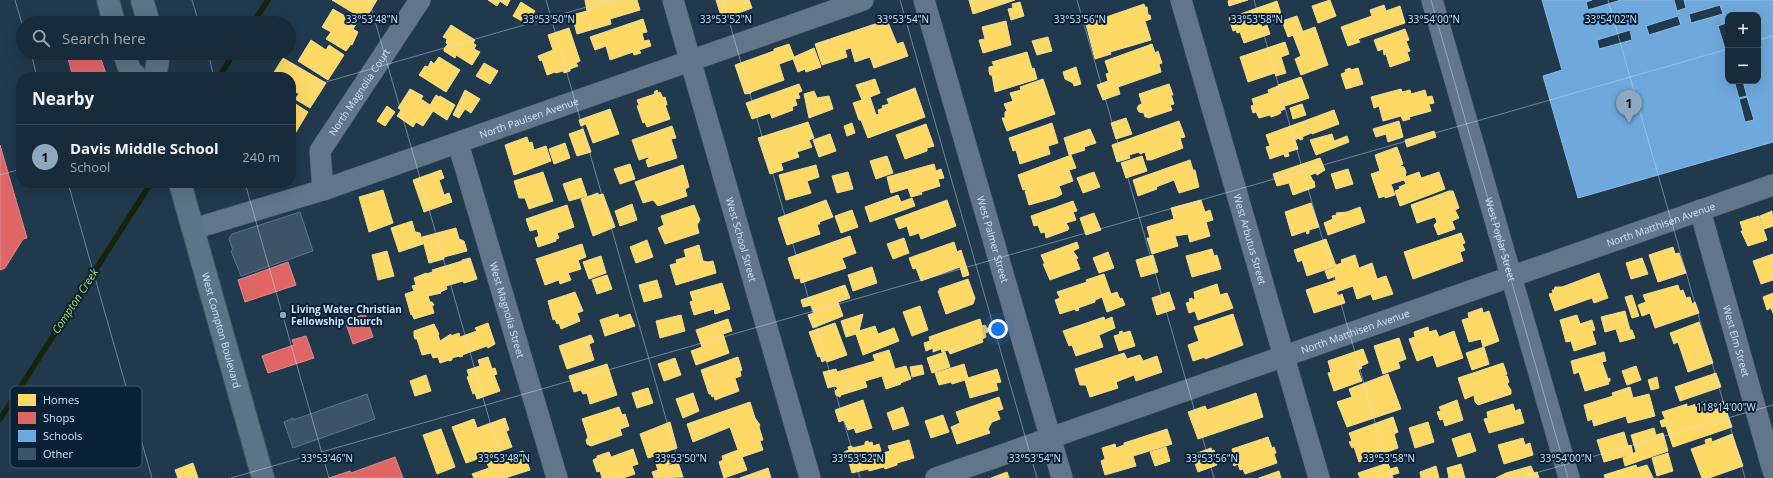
<!DOCTYPE html>
<html lang="en">
<head>
<meta charset="utf-8">
<style>
	body { margin:0; font-family:"Open Sans",sans-serif; background:#253745; color:#f1f3f6 }
	.controls { position:absolute; right:12px; top:12px; display:grid; overflow:hidden; border-radius:8px; box-shadow:0 4px 16px #0002 }
	.controls button { width:36px; height:36px; display:grid; place-items:center; padding:0; border:0; border-bottom:1px solid #364754; background:#182b3a; color:#f1f3f6; font:20px sans-serif }
	.you { position:absolute; left:998px; top:329px; width:14px; height:14px; margin:-10px; border:3px solid #fff; border-radius:50%; background:#1a73e8; box-shadow:0 0 0 6px #1a73e833 }
	.badge { display:grid; place-items:center; width:26px; height:26px; border-radius:50%; background:#90a8bf; color:#111; font-size:13px; font-weight:700 }
	.pin { position:absolute; translate:-50% -33px; filter:drop-shadow(0 1px 2px #0008) }
	.pin::after { content:''; position:absolute; top:21px; width:14px; height:12px; background:inherit; clip-path:polygon(0 0,100% 0,50% 100%) }
	.list { margin:0; padding:0; list-style:none }
	h2 { display:flex; justify-content:space-between; align-items:center; height:52px; margin:0; padding:0 16px; font-size:17px }
	h2 small { font-size:13px; font-weight:400; color:#9fa7af }
	.list li { display:grid; grid-template-columns:26px 1fr auto; gap:12px; align-items:center; box-sizing:border-box; height:64px; padding:0 16px; border-top:1px solid #364754 }
	.list b { display:block; font-size:15px; white-space:nowrap }
	.list p { margin:0; font-size:13px; white-space:nowrap; color:#9fa7af }
	.list em { font-size:13px; font-style:normal; color:#9fa7af }
	.icon { flex:none; width:22px; height:22px; fill:none; stroke:currentColor; stroke-width:2; stroke-linecap:round; stroke-linejoin:round }
	.map { position:relative; flex:none; width:1773px; height:478px; overflow:hidden }
	.search { position:absolute; background:#182b3a; box-shadow:0 4px 16px #0002; left:16px; top:16px; width:280px; height:44px; display:flex; align-items:center; gap:10px; box-sizing:border-box; padding:0 14px; border-radius:22px; color:#9fa7af; font-size:15px }
	.panel { position:absolute; background:#182b3a; box-shadow:0 4px 16px #0002; left:16px; top:72px; width:280px; height:116px; border-radius:16px }
	.map>svg:first-child { display:block }
	.homes { fill:#ffd966; stroke:#f0dc93 }
	.shops { fill:#e06666; stroke:#da8c93 }
	.schools { fill:#6fa8dc; stroke:#8bbae6; fill-rule:evenodd }
	.lines { fill:none; stroke-linecap:round; stroke-linejoin:round }
	.stream { stroke:#162408; stroke-width:5.5 }
	.building { fill:#3d5366; stroke:#5f7689 }
	.minor-casing { stroke:#415464; stroke-width:22 }
	.major-casing { stroke:#415464; stroke-width:24 }
	.minor { stroke:#617789; stroke-width:21 }
	.major { stroke:#5b7584; stroke-width:22 }
	.ticks { fill:none; stroke:#cde4fc; stroke-width:1; stroke-opacity:0.45 }
	.poi-dot { fill:#90a8bf; stroke:#092136; stroke-width:1.5 }
	.labels { text-anchor:middle; stroke-width:4; stroke-linejoin:round; paint-order:stroke }
	.street-label { font-size:10px; fill:#cde4fc; stroke:#092136 }
	.poi-label { font-size:10px; font-weight:bold; fill:#cde4fc; stroke:#092136; text-anchor:start }
	.water-label { font-size:11px; font-style:italic; fill:#a8df52; stroke:#092136 }
	.key { fill:#092136; stroke:#445c71; stroke-width:1 }
	.key-label { font-size:11px; fill:#cde4fc }
	.ticks-label { font-size:10px; text-anchor:middle; fill:#cde4fc; stroke:#092136; stroke-width:4; stroke-linejoin:round; paint-order:stroke }
</style>
</head>
<body>
<div class="map">
<svg width="1773" height="478" viewBox="0 0 1773 478">
	<rect width="100%" height="100%" fill="#20394d"/>
	<!-- homes -->
	<path class="homes" d="M332,0h45l-12,20z
		M488,0h22l-3,6 -7,-5 -3,5z
		M585,0h52l3,10 -30,9 1,5 -34,10 -5,-19 15,-4z
		M716,0h33l3,8 -30,11z
		M969,0h46l-42,14z
		M1230,0h18l-19,6 -1,-5z
		M1330,0l6,16 -18,7 -6,-17z
		M1277,1l5,16 -21,8 1,2 5,-2 3,9 -26,9 -4,-11 -3,1 -1,-3 -3,1 -4,-13z
		M521,2l14,9 -8,13 -14,-8z
		M1020,2l4,14 -13,4 -3,-11 5,-1 -1,-4z
		M1144,4l1,3h2l1,8h2l1,4 -6,2 6,19 -41,12 1,2 -16,5 -9,-35z
		M1384,5l2,6 14,-5 5,17 -47,16 2,3 -12,4 -7,-19 31,-11 -2,-6z
		M333,9l24,14 -4,6 5,3 -6,13 -1,-1 -5,7 -20,-12 5,-7 -9,-5z
		M1297,16l6,16 -15,5 -6,-16z
		M643,19l4,13 -5,1 2,8 5,-1 2,6 -12,4 2,3 -7,2 -1,-3 -23,8 -4,-14 -11,4 -5,-13z
		M887,20l10,24 6,-2 5,14 -34,12 -4,-11 -15,5 -4,-14 -6,2 2,7 -25,8 -7,-21z
		M1006,21l5,24 -28,8 -4,-13 6,-1 -3,-12z
		M451,25l24,15 -2,3 3,2 -2,4 6,3 -8,13 -16,-10 -1,3 -11,-7v-2l4,-5 -2,-1 1,-4 -4,-2z
		M1315,27l13,38 -27,10 -6,-16 6,-3 -8,-21z
		M569,28l11,33 -4,2 2,3 -8,3v2l-6,2 -1,-2 -7,2 -1,-1 -8,3 -5,-15 -2,1 -2,-5 15,-6 -5,-15z
		M1405,29l4,11 -3,1 4,10 -3,1 3,8 -20,7 -4,-13 -2,1 -1,-6 -5,2 -4,-11z
		M1048,37l4,14 -15,4 -5,-14z
		M311,40l15,10 3,-5 15,10 -16,25 -30,-19z
		M1285,42l4,12 -8,3 5,16 -10,3 -1,-3 -27,9 -8,-25z
		M789,44l5,13 20,-9 7,19 -15,5 -1,-3 -7,3 -5,-13 -14,5 5,16 -33,12v1l-6,1 -10,-29 39,-14v-2z
		M1152,44l3,9 3,-2 4,12 -3,1 2,8 -43,15 2,7 -17,6 -6,-15 11,-4 -2,-7 3,-1 -4,-12z
		M1027,52l5,17 2,-1 3,11 -42,13 -3,-17h-2l-1,-4v-4l5,-1 -2,-4z
		M439,57l21,13 -14,22 -27,-17 6,-9 3,1 3,-6 3,3z
		M283,58l43,25 -16,25 -15,-9 4,-5 -8,-5v-12h-20z
		M484,63l14,8 -8,13 -14,-8z
		M1076,67l5,17 -7,2 -1,-3 -8,-4 -2,-7z
		M1350,68l1,2 7,-2 5,16 -17,5 -5,-15 5,-2 -1,-2z
		M1301,77l8,21 -24,8 -7,-21z
		M875,79l5,14 -10,4 6,18 3,-1 -1,-4 5,-2 -1,-2 7,-2 -2,-5 28,-11 10,29 -57,21 -7,-18h-2l-6,-17 9,-3 -6,-15z
		M1043,79l12,35 -48,17 -5,-13h3v-6l2,-1 -3,-7 9,-3 -3,-8 11,-3 -1,-3z
		M799,84l3,7 -4,2 2,5 -5,1 2,6 -5,2 1,3 -21,8 -2,-5 -18,6 -6,-16z
		M1169,84l4,11h-2l3,9 -4,1 2,5 -24,8 -1,-1h-2l-1,-4 -5,-1 -2,-4 2,-3 3,-1 -3,-10z
		M1278,86l7,23 -5,2 1,2 -4,2 -6,2 -1,-2 -11,3 -3,-6 -3,1 -2,-7 3,-1 -2,-6 17,-6 -1,-3z
		M410,89l13,7 -2,3 9,6 6,-10 3,2 1,-1 15,9 -8,15 -14,-9 -10,15 -7,-4 -3,5 -16,-11 4,-6 -3,-2z
		M1401,89l1,3 8,-2 1,4 14,-4 2,7 5,-1 2,7 -5,1 2,7 -22,6 1,2 -7,2 -2,-5 -18,5 -4,-15 -5,2 -3,-11z
		M465,90l15,9 -9,14 -6,-4 -6,9 -6,-3z
		M657,90l1,3 2,-1 3,6 2,-1 2,8h-2l5,14 -23,8 -2,-5 -2,1 -6,-17 2,-1 -2,-5 18,-6 -1,-2z
		M814,91l3,7 12,-2 4,13 -24,9 -5,-24z
		M291,101l17,11 -15,25 -2,-1z
		M1302,104l4,11 -13,4 -3,-11z
		M387,106l8,6 -10,14 -8,-5z
		M610,109l9,25 -26,9 -7,-19 -5,2 -2,-6z
		M1334,110l5,14 -27,10 -5,-14z
		M1126,118l6,16 -16,5 -5,-16z
		M1307,120l4,13 -9,4 1,2 -3,1 -1,-2 -4,2 3,9 -10,3 1,4 -4,1 -1,-3 -14,5 -4,-12 4,-1 -4,-11z
		M1179,121l6,16 -5,1 3,10 -32,12h-4l-2,-8 -5,2 -1,-2 -10,3 1,3 -13,4 -5,-17z
		M1399,121l4,16 -15,5 -2,-8 -10,3 -3,-8z
		M808,122l6,16 -5,2 3,7 -15,5 2,5 -18,6 2,7 -13,4 -12,-36z
		M852,123l3,10 -8,3 -3,-10z
		M1052,123l6,20 -10,3 2,8 -30,10 -4,-14 -3,1 -4,-13z
		M926,124l8,22 -7,2v3l-22,8 -9,-24z
		M672,126l4,12 -5,1 6,19 -29,9 -2,-7 3,-1 -1,-2 -9,3 -7,-20z
		M583,129l8,23 -14,4 -8,-22z
		M1090,129l6,14 -12,4 1,3 -16,5 -5,-17z
		M1434,131l2,6 -29,10 -2,-7z
		M830,134l6,17 -17,6 -6,-17z
		M1332,134l2,7 13,-5 2,6 -33,13 -6,-15z
		M527,137l2,6 3,-1 2,8 12,-4 5,15 -37,14 -9,-30z
		M565,143l5,15 -16,6 -5,-15z
		M1397,147l6,17 -3,2 4,1 2,5 -1,5 14,-5 2,6 18,-6 6,17 -45,17 -5,-15 5,-2 -1,-2 7,-3 -2,-4 -13,4 4,11 -10,3v-2l-6,2 -8,-24 9,-3 -5,-16z
		M1071,155l5,13 -7,2 4,11 -14,5 3,8 -5,3 -28,8 -4,-14 2,-1v-1l-4,1 -5,-15z
		M887,156l6,17 -17,6 -6,-18z
		M1142,156l5,15 -21,7 -5,-15z
		M1320,158l5,12 -8,5 -1,-2 -6,2 3,6h1l1,6 -22,8 -4,-12 -12,3 -4,-12z
		M1190,160l3,10h2l4,17 -20,6 -5,-13 -18,7 1,2 -19,7 -5,-16z
		M630,164l5,15 -15,5 -6,-15z
		M934,164l2,7 5,-2 3,9 -6,1 2,7 -19,6 1,2 -11,3 -3,-9 -17,5 -4,-16z
		M683,165l6,22 -4,2 2,7 -29,10 -5,-6 -10,3 -8,-21z
		M816,165l3,12 -12,4 4,12 -25,7 -7,-25z
		M1348,169l5,15 -17,5 -5,-15z
		M441,170l3,8 -5,2 5,15 5,-2 3,9 -28,10 -11,-32z
		M543,172l10,29 -24,8 -4,-11h-6l-5,-17z
		M848,172l5,17 -16,4 -5,-17z
		M1094,172l6,15 -17,6 -6,-15z
		M581,178l6,18 -18,5 -6,-17z
		M383,190l10,33 -24,9 -10,-35z
		M1449,191h4l6,17 -4,2 4,8 -7,3 3,8 -17,6 -4,-10 3,-3 -2,-5 -18,6 -6,-18z
		M598,193v2l5,-1 12,33 -22,9 -12,-37z
		M898,195l3,7 11,-4 3,8 -45,16 -5,-15z
		M826,200l7,17 -14,5 1,2h-3l3,10 -33,11 -9,-27z
		M947,200l9,26 -35,13 -2,-6 -9,3 -3,-10 -8,3 -4,-10z
		M1201,200l4,12 5,-2 3,10 -7,2 4,14 -20,6 -2,-8 -13,2 3,10 -26,8 -5,-16h3l-3,-11 27,-8 -3,-11z
		M1073,201l4,10 -4,1 3,8 -10,3 3,5 -1,2 -22,8 -1,-6 -4,1 -3,-8 -4,1 -3,-10z
		M1311,203l8,24 -10,3v3l-2,1 -1,-3 -14,5 -7,-24z
		M632,204l5,16 -17,6 -5,-15z
		M567,205l7,22 -17,6 2,5 -3,1v2l-18,6 -3,-9 4,-2 -2,-7 -7,2 -4,-12z
		M694,205l6,15 -3,5 2,8 -34,11 -7,-16 6,-3 -3,-9z
		M1360,207l5,15 -37,13 -4,-12 9,-4 -1,-3 5,-1 -1,-2 11,-1z
		M852,210l6,17 -17,6 -6,-17z
		M1772,211l1,15 -9,3 -4,-13z
		M1094,213l7,17 -15,5 -6,-17z
		M1759,216l8,24 -19,6 -7,-15h2l-3,-9z
		M412,221l3,11 5,1 3,11 -24,8 -8,-24z
		M456,228l3,11 5,2 3,10 -23,6v2l-15,4 -7,-26z
		M1461,233l4,10 -3,1 3,6 -5,2 3,9 -50,18 -9,-27z
		M850,236l6,17 -14,5 4,10 -45,15 -1,-5 -5,1 -7,-21z
		M904,238l5,15 -16,6 -6,-15z
		M1326,239l10,27 -29,10 -5,-16 -4,2 -4,-12z
		M647,240l6,17 -17,6 -6,-16z
		M954,242l3,10 4,-2 8,25 -6,2 -3,-10 -39,14 -5,-13 -3,1 -4,-11z
		M1077,242l2,6 -6,3 5,7 -2,1 4,10 -30,11 -7,-16h2l-4,-9z
		M582,244l4,13 -8,3 3,9 -13,4 3,7 -11,4 -1,-4 -14,5 -9,-26z
		M699,245l4,16 5,1 5,-1 3,12 -40,12 -6,-20 7,-2 -1,-3 10,-3 -2,-7z
		M1673,247l2,7 4,-1 7,20 -28,9 -9,-27z
		M1212,249l2,7 3,-1 4,14 -29,8 -6,-21z
		M387,251l7,25 -16,4 -6,-25z
		M1108,252l6,16 -15,5 -6,-15z
		M1773,254v26l-12,4 -8,-23z
		M1153,255l5,17 -17,5 -5,-17z
		M1355,255l4,13 13,-5 5,16 9,-3 7,18 -20,6 -2,-6 -14,5 -4,-13 -17,6 2,4 4,-2 3,9 -31,10 -8,-23 30,-10 -1,-4 -7,3 -3,-8 11,-4v-2l6,-2 -1,-3z
		M601,256l5,17 -17,6 -6,-17z
		M470,258l7,21 -13,4 -1,-2 -17,5 1,3 -7,3 1,1 -13,3 2,6h2l2,3 -2,1 2,7 -20,6 -2,-5 -1,1 -6,-21 9,-3 -2,-5 4,-1 -2,-7 12,-5v1l7,-2 -1,-2 30,-9v-1z
		M1642,258l6,16 -17,5 -5,-16z
		M872,267l5,16 -24,8 -5,-16z
		M1599,273l9,25 -14,5 -2,-5 -37,13 -6,-17 4,-1 -1,-3h2l1,-3h7z
		M1104,274l7,20 6,-2 3,7 2,-1 3,7 -18,7 -5,-15 -7,3v2l-17,6 1,2 -3,1 -1,-2 -15,5 -5,-14 5,-2 -3,-6 30,-10 -1,-2z
		M607,275l5,14 -15,5 -5,-14z
		M968,279l7,19 -2,6 -27,10 -8,-23h2l-1,-2z
		M657,280l5,17 -18,5 -5,-17z
		M722,283l8,26 -15,5 -1,-5 -20,6 -4,-13 3,-1 -3,-9z
		M1217,284l3,11 7,-2 6,15 -35,12 -3,-9 -6,2 -3,-10 4,-1 -1,-3 3,-1 1,2 2,-1 -1,-7z
		M845,285l5,13 -12,4 5,14 -30,12 -5,-13 6,-2 -3,-8 -8,2 -2,-7z
		M1678,285l2,6 3,-1 3,8 4,-1 2,7 3,-2 4,11 -44,15 -5,-15 -8,3 -4,-11 8,-3 -3,-7z
		M575,292l8,19 -6,2 3,8 -19,8 -2,-6 -2,1 -2,-5 -2,1 -5,-19z
		M1169,292l6,17 -18,6 -5,-17z
		M1773,293v20l-2,-5 -4,2 -4,-13z
		M1632,295l7,21 -7,2 -7,-21z
		M920,306l8,24 -16,6 -9,-24z
		M1482,308l1,5 6,-2 10,30 -16,6 -2,-8 -12,3 -7,-22 7,-2 -1,-5z
		M1625,311l5,19h2l3,8 -15,4 -4,-13 -11,3 -4,-15z
		M618,314l1,4 11,-4 5,12 -30,10 -5,-16z
		M863,314l-4,17 16,-5 3,8 16,-6 5,13 -36,14 -7,-21 -10,3 -5,-16z
		M1233,314l10,31 -38,14v-2l-12,4 -5,-16 11,-4 -5,-14z
		M681,315l4,16 -25,7 -4,-17z
		M1577,315l3,9 12,-4 3,10 -3,1 4,13 -22,7 -3,-10 -5,1 -6,-22z
		M1104,317l1,3 7,-3 3,11 -16,7 4,12 -27,9 -4,-11 -3,1 -6,-15z
		M728,319l4,12 -9,3 6,19 -33,12 -5,-14 11,-4 -6,-17z
		M980,319l2,7 3,-1 3,4v3l-3,1 1,4 -4,2 1,3 -33,12 -2,-4 -6,2 -1,-3 -8,3v-4l-7,3 -2,-8 6,-2 -1,-4z
		M1699,322l14,41 -25,9 -10,-30 -4,2 -4,-11z
		M488,323l7,21 -7,4 -1,-2 -25,9 1,1 -3,1 -1,-1 -7,2v2l-3,1v-1l-9,3 -2,-6 -5,1 -2,-5 -9,2 -5,-16h-2l-1,-3v-5l20,-7 5,10 -1,1 2,6 11,-7v2l8,-3 1,4 17,-6 -2,-3z
		M835,323l12,32 -20,7 -1,-2 -4,2 -2,-6 -2,1 -9,-25z
		M1428,327l1,5 7,-2 3,7 15,-6 9,27 -26,9 -4,-12 -16,6 -8,-22 6,-2 -1,-5z
		M1122,331l1,2 7,-2 5,15 -16,5 -5,-15 6,-2 -1,-2z
		M591,335l3,7 -5,2 5,16 -27,9 -8,-23z
		M1399,338l7,21 -8,3 2,6 -17,6 -9,-28z
		M1484,347l5,17 -17,6 -6,-17z
		M1363,349l5,14 -7,3 1,2 -4,2 4,11 -28,10 -6,-18 3,-1 -3,-11z
		M889,350l6,19 11,-3 5,13 -11,4 1,1 -15,5 -4,-13 -17,5 2,6 -26,8 -1,2 -4,-2 -1,-4 3,-3 -3,-2 -7,2 -5,-16 13,-3 1,3 38,-11 -2,-6z
		M945,352l5,15 -18,6 -5,-15z
		M1604,352l2,9 -4,1 6,17 2,-1v3l-2,1 1,2 -24,7 -6,-19 -5,2 -3,-13z
		M1124,353l3,6 13,-4 3,6 14,-5 5,16 -26,9 -2,-6 -18,7 2,6 -28,9 -4,-12h-6l-5,-16z
		M488,357l4,12 3,-1 2,6 -3,1 6,16 -23,8 -2,-6 -2,1 -6,-17 2,-1 -2,-6 13,-4 -2,-6z
		M738,357l4,13 -2,1 1,5 -6,2 4,13 -24,9 -1,-4 -2,1 -1,-3h-2l-8,-24z
		M675,358l6,17 -17,6 -6,-17z
		M1503,363l4,11 -3,2h3l2,6 -2,2 4,6v4l-33,11 -3,-3 -1,-7 -9,4 -7,-21z
		M607,364l10,31 -27,9 -3,-11 -4,1 -2,-4 -7,2 -5,-16z
		M964,364l4,14 29,-9 4,13 -5,1 2,7 -28,8 -5,-18 -13,4 -1,-2 -12,3 -4,-12z
		M922,365l2,9 -12,3 -2,-10z
		M1636,366l5,14 -14,5 -5,-14z
		M1716,373l5,14 -41,14 -5,-14z
		M1388,374l13,35 -54,18 -10,-25 15,-5 -3,-8z
		M426,375l5,16 -16,5 -5,-15z
		M1657,377l2,11 -8,2 -3,-10z
		M1630,387l3,11 16,-4 6,22 -27,7 -2,-7 -32,10 -2,-7 -4,2 -4,-16 29,-9 -1,-3z
		M648,388l5,15 -16,5 -5,-15z
		M693,393l6,18 -16,7 -7,-19z
		M1256,393l7,24 -65,22 -10,-27 17,-6 2,4z
		M999,397l4,12 -6,2 3,8 -8,3 -4,7 2,4 -33,11 -6,-17 9,-4 -4,-11z
		M863,400l9,28 -16,5 -2,-5 -6,2 -4,-10 -5,2 -4,-12z
		M1457,400l6,20 -18,6 -2,-7 -3,1 -3,-8 4,-1 -2,-4z
		M1706,401l1,5 16,-5 9,26 -59,20 -7,-21 -4,1 -2,-6 5,-2 -3,-7 25,-8v3z
		M750,402l5,16 5,7 -1,2 4,13 -3,1 3,9 -21,7 5,13 -23,8 -5,-16 4,-2 -1,-4 16,-6 -8,-23 -37,15 -6,-18z
		M1513,404l2,7 5,-2 4,14 -35,10 -5,-14 4,-1 -1,-6z
		M619,407l3,8 3,-1 4,12 -9,3 2,6 -31,11 -4,-2 -1,-4 2,-3 -6,-18z
		M903,407l6,18 -16,5 -6,-17z
		M943,415l6,17 -18,6 -6,-17z
		M1393,417l5,15 -4,2 4,14 -39,14 -5,-15 -2,1 -3,-6 3,-1 -3,-8z
		M505,418l4,12 -3,1 6,16 -46,16 -14,-36 22,-8 3,9z
		M670,422l7,26 -29,10 -8,-24z
		M1428,422l6,20 -19,6 -6,-20z
		M1654,428l2,7 7,-2 5,18 -43,15 -2,-8 13,-6 -5,-17z
		M441,429l14,38 -18,7 -14,-39z
		M1167,429l5,15 -39,12 3,10 -31,9 -4,-14 4,-2 -3,-11 13,-4 1,4 8,-3v-2z
		M1624,432l4,14 3,-1 2,9 -29,8 -7,-22z
		M1470,433l6,18 -18,6 -6,-18z
		M1732,434l11,32 -34,12h-7l-11,-29 15,-5 -1,-4 6,-2 1,4z
		M1268,437l4,11 2,-1 2,6 -2,1 3,9 -32,11 -2,-5 -3,1 -2,-6 -4,2 -4,-12 3,-1 -1,-4z
		M1523,438l2,7 5,-2 3,12 -29,9 -6,-19z
		M909,440l5,18 -17,5v2l-12,4 -1,-2 -15,4 -1,-2 -16,4 -4,-14h-2l-2,-7 5,-2 -1,-3 4,-1v2l13,-3v-3l3,-1 1,2 3,-1 1,4 6,-2 2,7 -7,2 2,5 5,-2 -1,-2 10,-3 -2,-5z
		M1166,447l4,14 -15,5 -5,-14z
		M1211,448l1,3 2,-1 4,12 -2,1 1,2 -19,7 -6,-17z
		M633,449l5,15 -6,2 3,8 -12,4h-21l-2,-7 -3,1 -4,-12 4,-2v-2l12,-4 2,5z
		M523,451l7,19 -25,8h-31l-2,-4 17,-6 -2,-5z
		M1668,453l5,18 -16,5 -5,-18z
		M670,456l3,7 -6,2 1,1 10,-3 5,14 -29,1 -2,-6 6,-2 -2,-6 9,-3v-3z
		M193,463l5,15h-20l-3,-8z
		M1388,463l2,6 7,-2 2,6 -7,2 1,3h-33l-2,-5z
		M1461,464l4,14h-16l-2,-10z
		M1636,465l1,3 10,-3 6,13h-48l-1,-3z
		M1436,466l3,12h-18l-1,-6z
		M1531,466l3,7 3,-1 2,6h-43l10,-5z
		M768,468l3,10h-31z
		M1279,471l2,7h-22z
		M1007,472l2,6h-18z"/>
	<!-- shops -->
	<path class="shops" d="M75,53h24l8,24h-34l-6,-22z
		M0,145l27,93 -4,1 -18,29 -5,2z
		M288,262l8,23 -51,17 -7,-22z
		M365,314l8,23 -20,7 -8,-23z
		M306,336l8,22 -46,15 -6,-17 32,-11 -2,-5z
		M395,457l8,21h-74l21,-7 1,2z"/>
	<!-- schools -->
	<path class="schools" d="M1542,0h50l-6,2 2,8 33,-10h53l3,11 9,-3 -2,-8h89v142l-195,56 -35,-122 19,-6zM1720,5l3,9 -32,9 -2,-9zM1728,15h30v66h-15l4,15 -8,2 -5,-17h-6v-21l-3,-10 3,-2 -3,1 -7,-23 8,-3 2,6zM1678,16l3,9 -32,10 -3,-9zM1630,30l2,10 -33,9 -2,-9zM1747,97l7,23 -9,2 -6,-23z"/>
	<g class="lines">
		<!-- stream -->
		<path class="stream" d="M253,23l15,-23
			M219,77l15,-24
			M0,419l151,-236"/>
	</g>
	<!-- building -->
	<path class="building" d="M300,212l13,39 -72,25 -10,-25 2,-1 -4,-11 3,-5z
		M367,394l8,25 -82,29 -9,-26 9,-4v2z"/>
	<g class="lines">
		<defs>
			<g id="minor">
				<path id="s1" d="M673,0l137,478"/>
				<path id="s2" d="M924,0l138,478"/>
				<path id="s3" d="M1181,0l138,478"/>
				<path id="s4" d="M1432,0l137,478"/>
				<path id="s5" d="M458,143l99,335"/>
				<path id="s6" d="M323,190l-3,-39 100,-151"/>
				<path id="s7" d="M1700,210l73,261"/>
				<path id="s8" d="M193,229l130,-39 540,-190"/>
				<path id="s9" d="M936,478l837,-293"/>
			</g>
			<g id="major">
				<path d="M108,0l6,23"/>
				<path d="M142,0l7,23"/>
				<path d="M124,53l6,18 7,6"/>
				<path d="M155,77l3,-17 -2,-7"/>
				<path id="s10" d="M180,183l83,295"/>
			</g>
		</defs>
		<!-- minor casing -->
		<use href="#minor" class="minor-casing"/>
		<!-- major casing -->
		<use href="#major" class="major-casing"/>
		<!-- minor -->
		<use href="#minor" class="minor"/>
		<!-- major -->
		<use href="#major" class="major"/>
	</g>
	<!-- ticks -->
	<path class="ticks" d="M15,0l8,27M192,0l7,23M369,0l137,478M546,0l137,478M723,0l137,478M900,0l137,478M1077,0l137,478M1254,0l137,478M1431,0l137,478M1608,0l137,478M1758,40l15,-4M31,53l6,24M208,53l6,24M291,92l320,-92M0,175l21,-6M68,183l84,295M245,183l84,295M231,478l1497,-429M1518,478l255,-73"/>
	<!-- markers -->
	<circle class="poi-dot" cx="283" cy="315" r="4"/>
	<g class="labels">
		<!-- street labels -->
		<g class="street-label">
			<text dy="4" stroke="none"><textPath href="#s6" startOffset="110">North Magnolia Court</textPath></text>
			<text dy="4" stroke="none"><textPath href="#s8" startOffset="354">North Paulsen Avenue</textPath></text>
			<text dy="4" stroke="none"><textPath href="#s9" startOffset="768">North Matthisen Avenue</textPath></text>
			<text dy="4" stroke="none"><textPath href="#s1" startOffset="249">West School Street</textPath></text>
			<text dy="4" stroke="none"><textPath href="#s2" startOffset="249">West Palmer Street</textPath></text>
			<text dy="4" stroke="none"><textPath href="#s3" startOffset="249">West Arbutus Street</textPath></text>
			<text dy="4" stroke="none"><textPath href="#s4" startOffset="249">West Poplar Street</textPath></text>
			<text dy="4" stroke="none"><textPath href="#s5" startOffset="174">West Magnolia Street</textPath></text>
			<text dy="4" stroke="none"><textPath href="#s10" startOffset="153">West Compton Boulevard</textPath></text>
			<text dy="4" stroke="none"><textPath href="#s9" startOffset="444">North Matthisen Avenue</textPath></text>
			<text dy="4" stroke="none"><textPath href="#s7" startOffset="136">West Elm Street</textPath></text>
		</g>
		<!-- poi labels -->
		<g class="poi-label">
			<text x="291" y="313">Living Water Christian<tspan x="291" dy="12">Fellowship Church</tspan></text>
		</g>
		<!-- water labels -->
		<g class="water-label">
			<text transform="translate(75 301) rotate(-57)" y="4">Compton Creek</text>
		</g>
	</g>
	<!-- legend -->
	<rect x="10" y="386" width="132" height="82" rx="6" class="key"/>
	<rect x="18" y="394" width="18" height="12" fill="#ffd966"/>
	<rect x="18" y="412" width="18" height="12" fill="#e06666"/>
	<rect x="18" y="430" width="18" height="12" fill="#6fa8dc"/>
	<rect x="18" y="448" width="18" height="12" fill="#3d5366"/>
	<g class="key-label">
		<text x="43" y="404">Homes</text>
		<text x="43" y="422">Shops</text>
		<text x="43" y="440">Schools</text>
		<text x="43" y="458">Other</text>
	</g>
	<g class="ticks-label">
		<text x="372" y="23">33°53'48"N</text>
		<text x="549" y="23">33°53'50"N</text>
		<text x="726" y="23">33°53'52"N</text>
		<text x="903" y="23">33°53'54"N</text>
		<text x="1080" y="23">33°53'56"N</text>
		<text x="1257" y="23">33°53'58"N</text>
		<text x="1434" y="23">33°54'00"N</text>
		<text x="1611" y="23">33°54'02"N</text>
		<text x="1726" y="411">118°14'00"W</text>
		<text x="327" y="462">33°53'46"N</text>
		<text x="504" y="462">33°53'48"N</text>
		<text x="681" y="462">33°53'50"N</text>
		<text x="858" y="462">33°53'52"N</text>
		<text x="1035" y="462">33°53'54"N</text>
		<text x="1212" y="462">33°53'56"N</text>
		<text x="1389" y="462">33°53'58"N</text>
		<text x="1566" y="462">33°54'00"N</text>
	</g>
</svg>
<div class="controls">
<button>+</button>
<button>−</button>
</div>
<div class="you"></div>
<div class="pin badge" style="left:1629px;top:123px">1</div>
<div class="search"><svg class="icon" aria-label="search" viewBox="0 0 24 24"><circle cx="10" cy="10" r="6"/><path d="M15 15l6 6"/></svg>Search here</div>
<section class="panel">
<h2>Nearby<small></small></h2>
<ul class="list">
<li><span class="badge">1</span><div><b>Davis Middle School</b><p>School</p></div><em>240 m</em></li>
</ul>
</section>
</div>
</body>
</html>
